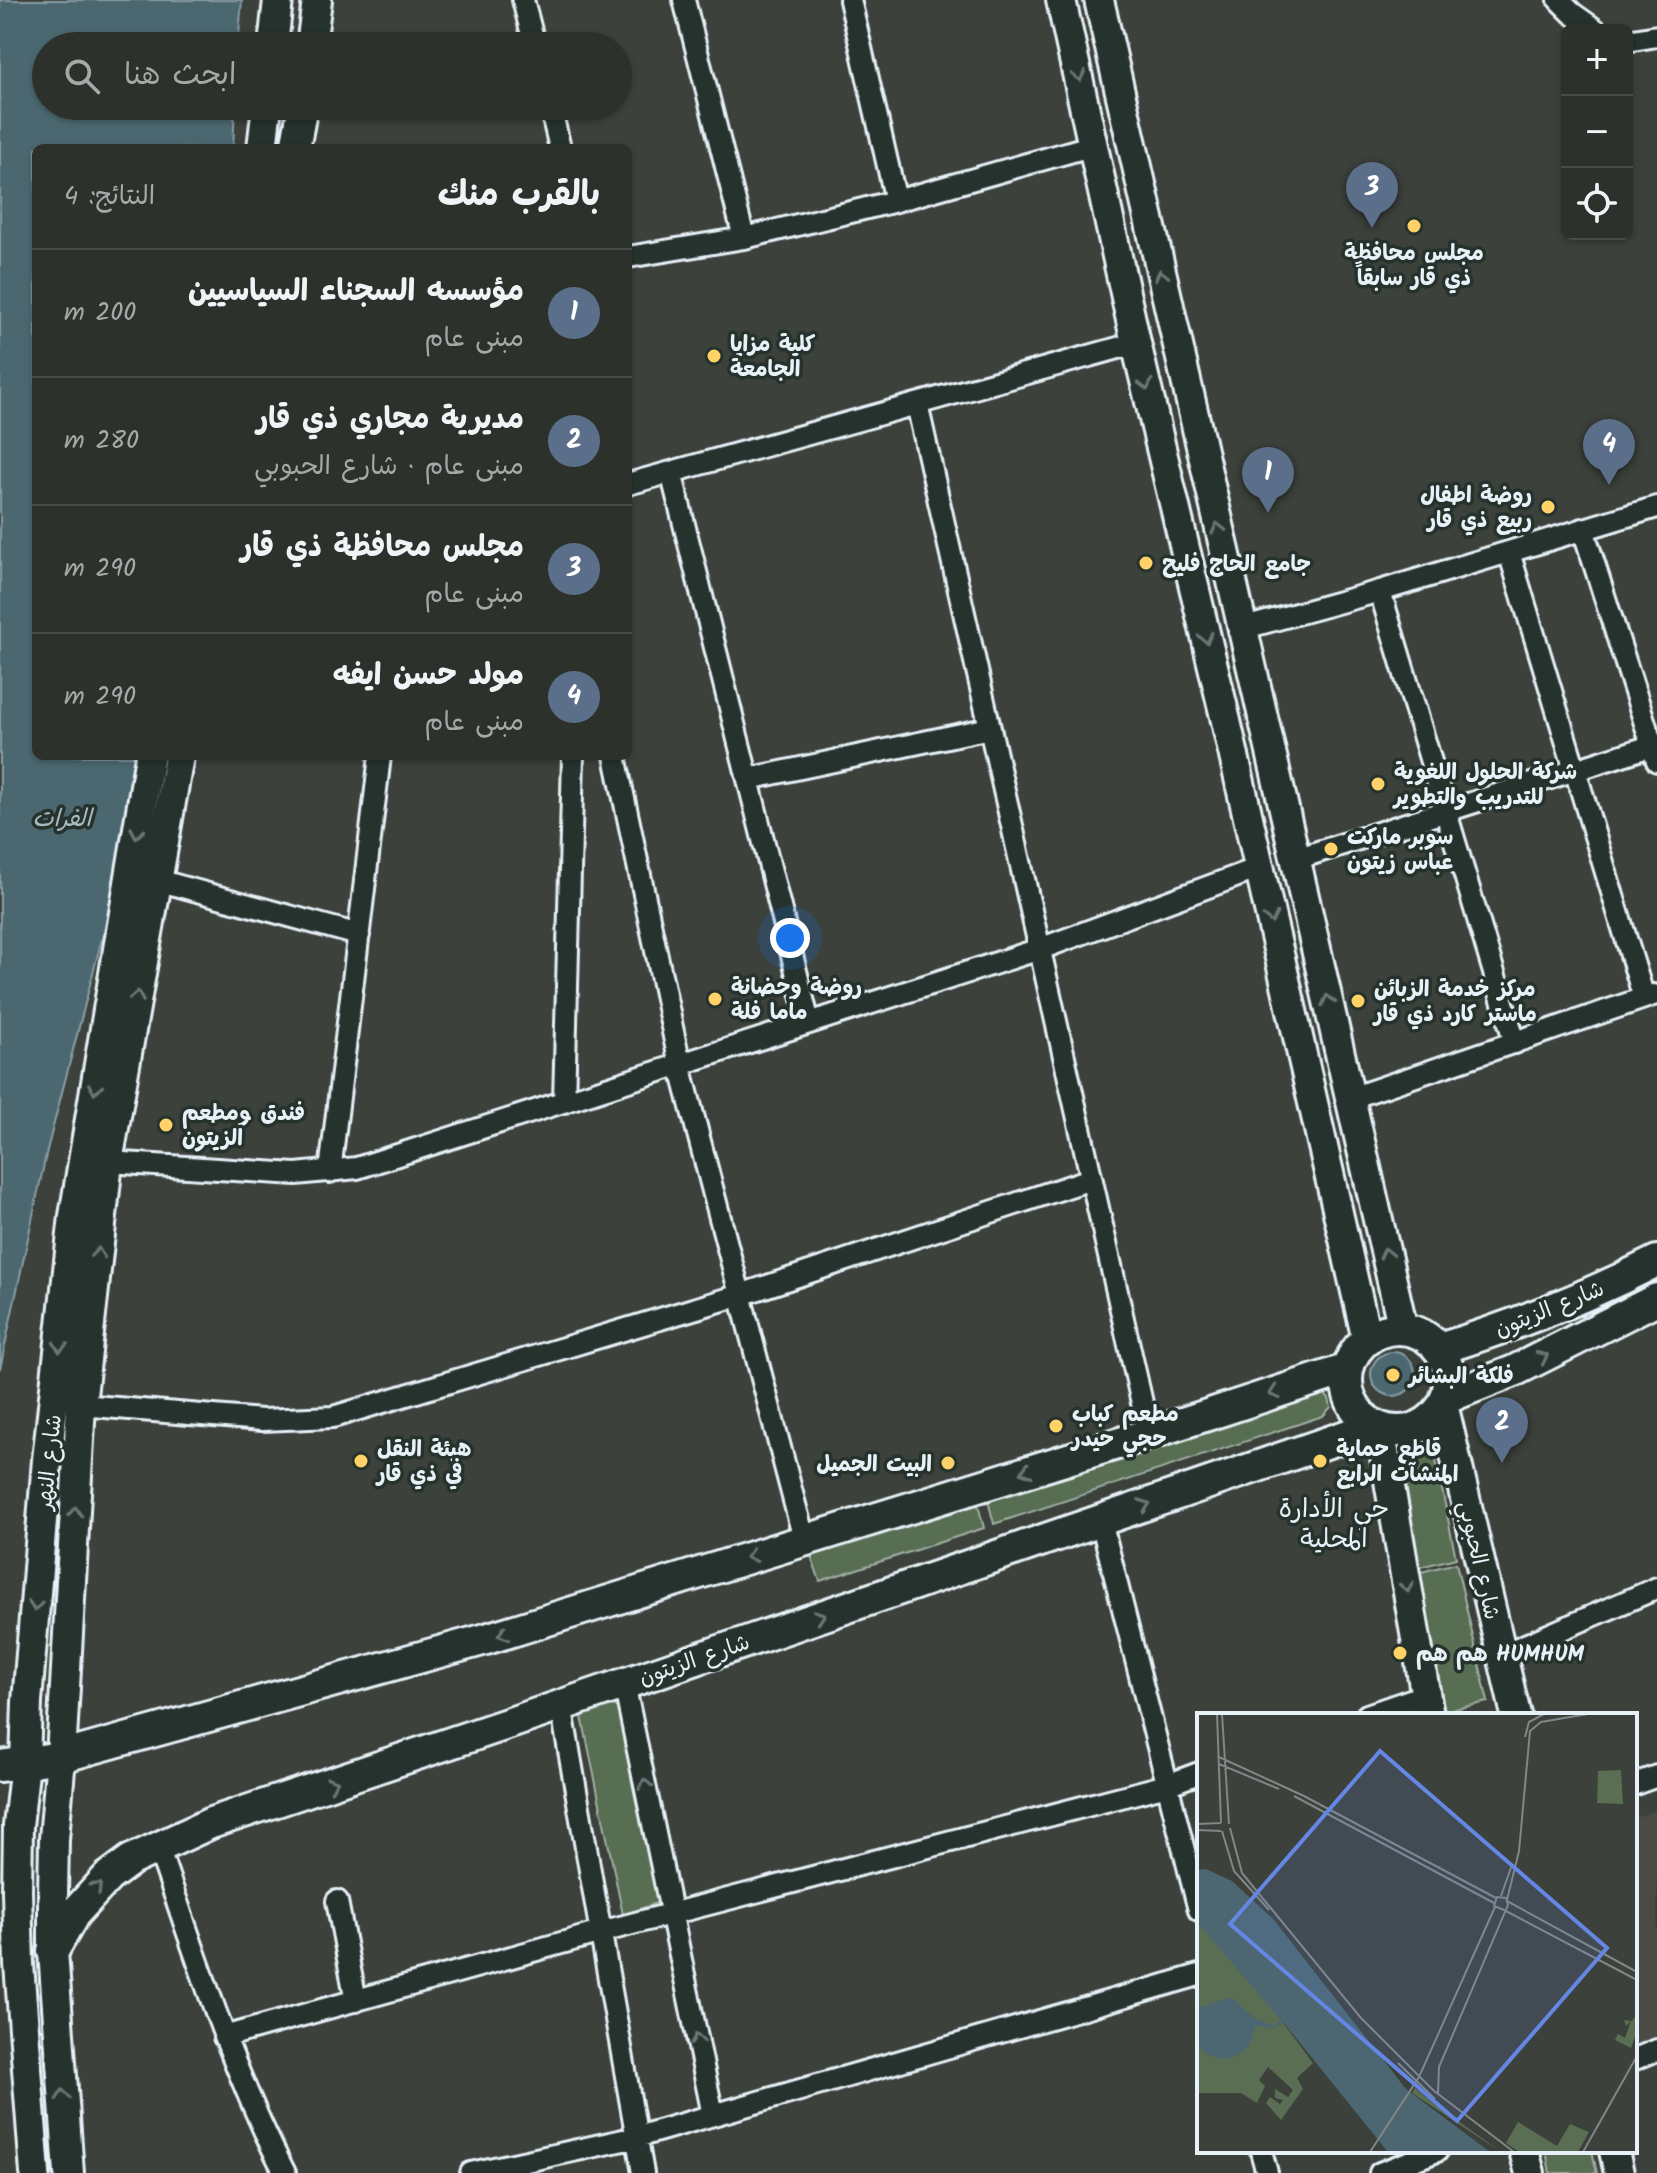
<!DOCTYPE html>
<html lang="ar">
<head>
<meta charset="utf-8">
<style>
	body { margin:0; font-family:Kalam,"Playpen Sans Arabic",sans-serif; background:#353934; color:#f1f3f6; direction:rtl }
	.controls { position:absolute; right:24px; top:24px; display:grid; overflow:hidden; border-radius:12px; box-shadow:0 2px 6px #0004 }
	.controls button { width:72px; height:72px; display:grid; place-items:center; padding:0; border:0; border-bottom:2px solid #484c48; background:#2d312c; color:#f1f3f6; font:40px sans-serif }
	.you { position:absolute; left:790px; top:938px; width:28px; height:28px; margin:-20px; border:6px solid #fff; border-radius:50%; background:#1a73e8; box-shadow:0 0 0 12px #1a73e833 }
	.badge { display:grid; place-items:center; width:52px; height:52px; border-radius:50%; background:#ffd166; color:#fff; font-size:26px; font-weight:700 }
	.pin { position:absolute; translate:-50% -66px; filter:drop-shadow(0 2px 4px #0008) }
	.pin::after { content:''; position:absolute; top:42px; width:28px; height:24px; background:inherit; clip-path:polygon(0 0,100% 0,50% 100%) }
	.list { margin:0; padding:0; list-style:none }
	h2 { display:flex; justify-content:space-between; align-items:center; height:104px; margin:0; padding:0 32px; font-size:34px }
	h2 small { font-size:26px; font-weight:400; color:#a7a9a9 }
	.list li { display:grid; grid-template-columns:52px 1fr auto; gap:24px; align-items:center; box-sizing:border-box; height:128px; padding:0 32px; border-top:2px solid #484c48 }
	.list b { display:block; font-size:30px; white-space:nowrap }
	.list p { margin:0; font-size:26px; white-space:nowrap; color:#a7a9a9 }
	.list em { font-size:26px; font-style:normal; color:#a7a9a9 }
	.icon { flex:none; width:44px; height:44px; fill:none; stroke:currentColor; stroke-width:2; stroke-linecap:round; stroke-linejoin:round }
	.map { position:relative; flex:none; width:1657px; height:2173px; overflow:hidden; direction:ltr }
	.search { position:absolute; background:#2d312c; box-shadow:0 2px 6px #0004; left:32px; top:32px; width:600px; height:88px; display:flex; align-items:center; gap:20px; box-sizing:border-box; padding:0 28px; border-radius:44px; color:#a7a9a9; font-size:30px }
	.panel { position:absolute; background:#2d312c; box-shadow:0 2px 6px #0004; left:32px; top:144px; width:600px; height:616px; border-radius:12px; direction:rtl }
	.map>svg:first-child { display:block }
	.built { fill:#4b4b45 }
	.green { fill:#596e52; stroke:#a0b0a5; stroke-width:2 }
	.water { fill:#4c6771; stroke:#8a9ea7; stroke-width:2 }
	.lines { fill:none; stroke-linecap:round; stroke-linejoin:round }
	.minor-casing { stroke:#e8f1f8; stroke-width:26 }
	.secondary-casing { stroke:#e8f1f8; stroke-width:34 }
	.primary-casing { stroke:#e8f1f8; stroke-width:36 }
	.minor { stroke:#26332d; stroke-width:20 }
	.secondary { stroke:#26332d; stroke-width:28 }
	.primary { stroke:#26332d; stroke-width:30 }
	.oneway { stroke:#6a7674 }
	.poi-dot { fill:#ffd166; stroke:#26332d; stroke-width:3 }
	.labels { text-anchor:middle; stroke-width:7; stroke-linejoin:round; paint-order:stroke }
	.poi-label { font-size:22px; font-weight:bold; fill:#e8f1f8; stroke:#26332d; text-anchor:start }
	.street-label { font-size:22px; fill:#e8f1f8; stroke:#26332d }
	.water-label { font-size:24px; font-style:italic; fill:#aabac2; stroke:#26332d }
	.quarter-label { font-size:26px; fill:#e8f1f8; stroke:#26332d }
	.inset-road { fill:none; stroke:#818787; stroke-width:2 }
	.view { fill:#6487e3; fill-opacity:0.15; stroke:#6487e3; stroke-width:4 }
	.inset-edge { fill:none; stroke:#e8f1f8; stroke-width:4 }
</style>
</head>
<body>
<div class="map">
<svg width="1657" height="2173" viewBox="0 0 1657 2173">
	<rect width="100%" height="100%" fill="#3c413b"/>
	<filter id="ink" filterUnits="userSpaceOnUse"><feTurbulence type="fractalNoise" baseFrequency=".0125" numOctaves="2"/><feDisplacementMap in="SourceGraphic" scale="16" xChannelSelector="R" yChannelSelector="G"/><feConvolveMatrix kernelMatrix="1 2 1 2 8 2 1 2 1" color-interpolation-filters="sRGB"/></filter>
	<g filter="url(#ink)">
		<!-- built -->
		<path class="built" d="M1657,1809v235l-22,8v-234z"/>
		<!-- green -->
		<path class="green" d="M1323,1392l6,7 2,8 -8,9 -329,108 -7,-27z
			M1430,1431l26,127 -40,10 -28,-126z
			M977,1501l7,27 -164,53 -9,-25z
			M1456,1563l32,139 -43,9 -28,-138z
			M619,1699l46,201 -42,15 -43,-208z
			M1546,2151h46l5,22h-47z"/>
		<!-- water -->
		<path class="water" d="M0,0h242l-4,46h-192v60h189l-2,42h-197v608h102l-33,171 -58,223 -47,219z
			M1371 1374a22 22 0 1 1 44 0a22 22 0 1 1-44 0Z"/>
		<g class="lines">
			<defs>
				<path id="minor" d="M523,0l12,46
					M684,0l60,238
					M850,0l46,201
					M1559,0l13,13 24,17
					M1627,41l30,-5
					M550,106l10,42
					M628,257l116,-19 152,-37 198,-56
					M917,404l232,1030
					M671,472l138,551
					M628,484l508,-141
					M1583,529l74,232
					M1509,552l135,446
					M1380,591l135,452
					M1241,629l139,-38 277,-84
					M615,756l65,309 124,474
					M748,779l242,-51
					M1296,859l361,-115
					M157,880l202,55
					M1351,1098l302,-103
					M564,1102l9,-346
					M108,1162l188,12 61,-6 683,-219 219,-81
					M330,1172l50,-416
					M81,1405l181,15 71,-3 407,-122 351,-116
					M1101,1521l98,389
					M1502,1655l155,-67
					M624,1683l89,432
					M561,1705l82,468
					M1367,1715l58,-20
					M1635,1784l22,-8
					M158,1847c39,110 73,222 127,326
					M337,1901l19,100
					M224,2037l377,-105 566,-147 32,-12
					M1635,2059l22,-9
					M1261,2151l6,22
					M471,2173l166,-36 562,-162
					M1380,2173l57,-22"/>
				<path id="secondary" d="M1061,0l75,343 90,378 141,619
					M1099,0l304,1329
					M273,46l5,-46
					M311,46l6,-46
					M262,148l5,-42
					M295,148l8,-42
					M1443,1404l73,311
					M1380,1428l49,287
					M1524,2151l6,22
					M1614,2151l5,22
					M35,2173l-16,-209 -2,-73 1,-65 7,-63 2,-61 20,-242 27,-244 76,-460
					M69,2173l-16,-222v-56l1,-56 7,-82 20,-352 27,-243 71,-406"/>
				<path id="primary" d="M1347 1380a51 51 0 1 1 102 0a51 51 0 1 1-102 0Z
					M1439,1349c75,-23 148,-52 218,-88
					M1446,1398l68,-27 143,-72
					M0,1766l61,-9 425,-118 663,-205 199,-65
					M53,1951l21,-37 34,-37 23,-17 80,-37 302,-101 862,-296"/>
			</defs>
			<!-- minor casing -->
			<use href="#minor" class="minor-casing"/>
			<!-- secondary casing -->
			<use href="#secondary" class="secondary-casing"/>
			<!-- primary casing -->
			<use href="#primary" class="primary-casing"/>
			<!-- minor -->
			<use href="#minor" class="minor"/>
			<!-- secondary -->
			<use href="#secondary" class="secondary"/>
			<!-- primary -->
			<use href="#primary" class="primary"/>
		</g>
		<!-- one-way arrows -->
		<defs><path id="oneway-chevron" d="M-2-3.5L2.5 0L-2 3.5" fill="none" stroke-width="1.6" stroke-linecap="round" stroke-linejoin="round" transform="scale(2)"/></defs>
		<g class="oneway">
			<use href="#oneway-chevron" transform="translate(1079 76) rotate(77)"/>
			<use href="#oneway-chevron" transform="translate(1161 275) rotate(-103)"/>
			<use href="#oneway-chevron" transform="translate(1146 385) rotate(77)"/>
			<use href="#oneway-chevron" transform="translate(1218 528) rotate(-103)"/>
			<use href="#oneway-chevron" transform="translate(1206 638) rotate(77)"/>
			<use href="#oneway-chevron" transform="translate(137 833) rotate(100)"/>
			<use href="#oneway-chevron" transform="translate(1271 918) rotate(77)"/>
			<use href="#oneway-chevron" transform="translate(137 996) rotate(-80)"/>
			<use href="#oneway-chevron" transform="translate(1328 1000) rotate(-103)"/>
			<use href="#oneway-chevron" transform="translate(95 1089) rotate(99)"/>
			<use href="#oneway-chevron" transform="translate(98 1253) rotate(-84)"/>
			<use href="#oneway-chevron" transform="translate(1386 1253) rotate(-103)"/>
			<use href="#oneway-chevron" transform="translate(60 1347) rotate(96)"/>
			<use href="#oneway-chevron" transform="translate(1543 1357) rotate(-26)"/>
			<use href="#oneway-chevron" transform="translate(1274 1393) rotate(162)"/>
			<use href="#oneway-chevron" transform="translate(1026 1471) rotate(163)"/>
			<use href="#oneway-chevron" transform="translate(1145 1505) rotate(-19)"/>
			<use href="#oneway-chevron" transform="translate(75 1512) rotate(-87)"/>
			<use href="#oneway-chevron" transform="translate(751 1556) rotate(163)"/>
			<use href="#oneway-chevron" transform="translate(1407 1587) rotate(80)"/>
			<use href="#oneway-chevron" transform="translate(35 1606) rotate(95)"/>
			<use href="#oneway-chevron" transform="translate(820 1616) rotate(-19)"/>
			<use href="#oneway-chevron" transform="translate(503 1634) rotate(163)"/>
			<use href="#oneway-chevron" transform="translate(333 1783) rotate(-18)"/>
			<use href="#oneway-chevron" transform="translate(645 1784) rotate(-102)"/>
			<use href="#oneway-chevron" transform="translate(97 1887) rotate(-45)"/>
			<use href="#oneway-chevron" transform="translate(697 2039) rotate(-101)"/>
			<use href="#oneway-chevron" transform="translate(63 2095) rotate(-94)"/>
		</g>
	</g>
	<!-- markers -->
	<g class="poi-dot">
		<circle cx="1414" cy="226" r="8"/>
		<circle cx="714" cy="356" r="8"/>
		<circle cx="1548" cy="507" r="8"/>
		<circle cx="1146" cy="563" r="8"/>
		<circle cx="1378" cy="784" r="8"/>
		<circle cx="1331" cy="849" r="8"/>
		<circle cx="715" cy="999" r="8"/>
		<circle cx="1358" cy="1001" r="8"/>
		<circle cx="166" cy="1125" r="8"/>
		<circle cx="1393" cy="1375" r="8"/>
		<circle cx="1056" cy="1426" r="8"/>
		<circle cx="361" cy="1461" r="8"/>
		<circle cx="1320" cy="1461" r="8"/>
		<circle cx="948" cy="1463" r="8"/>
		<circle cx="1400" cy="1653" r="8"/>
	</g>
	<g class="labels">
		<!-- poi labels -->
		<g class="poi-label">
			<text x="1414" y="260" text-anchor="middle">مجلس محافظة<tspan x="1414" dy="25">ذي قار سابقاً</tspan></text>
			<text x="730" y="351">كلية مزايا<tspan x="730" dy="25">الجامعة</tspan></text>
			<text x="1532" y="502" text-anchor="end">روضة اطفال<tspan x="1532" dy="25">ربيع ذي قار</tspan></text>
			<text x="1162" y="571">جامع الحاج فليح</text>
			<text x="1394" y="779">شركة الحلول اللغوية<tspan x="1394" dy="25">للتدريب والتطوير</tspan></text>
			<text x="1347" y="844">سوبر ماركت<tspan x="1347" dy="25">عباس زيتون</tspan></text>
			<text x="731" y="994">روضة وحضانة<tspan x="731" dy="25">ماما فلة</tspan></text>
			<text x="1374" y="996">مركز خدمة الزبائن<tspan x="1374" dy="25">ماستر كارد ذي قار</tspan></text>
			<text x="182" y="1120">فندق ومطعم<tspan x="182" dy="25">الزيتون</tspan></text>
			<text x="1409" y="1383">فلكة البشائر</text>
			<text x="1072" y="1421">مطعم كباب<tspan x="1072" dy="25">حجي حيدر</tspan></text>
			<text x="377" y="1456">هيئة النقل<tspan x="377" dy="25">في ذي قار</tspan></text>
			<text x="1336" y="1456">قاطع حماية<tspan x="1336" dy="25">المنشآت الرابع</tspan></text>
			<text x="932" y="1471" text-anchor="end">البيت الجميل</text>
			<text x="1416" y="1661">هم هم HUMHUM</text>
		</g>
		<!-- street labels -->
		<g class="street-label">
			<text transform="translate(1549 1308) rotate(-22)" y="8">شارع الزيتون</text>
			<text transform="translate(48 1462) rotate(-84)" y="8">شارع النهر</text>
			<text transform="translate(1480 1560) rotate(77)" y="8">شارع الحبوبي</text>
			<text transform="translate(694 1659) rotate(-19)" y="8">شارع الزيتون</text>
		</g>
		<!-- water labels -->
		<g class="water-label">
			<text x="62" y="826">الفرات</text>
		</g>
		<!-- quarter labels -->
		<g class="quarter-label">
			<text x="1334" y="1517">حي الأدارة<tspan x="1334" dy="30">المحلية</tspan></text>
		</g>
	</g>
	<!-- overview -->
	<g transform="translate(1197 1713)">
		<rect width="440" height="440" fill="#3c413b"/>
		<path d="M424,57l2,34 -26,-1 1,-32zM0,209l50,52 66,89 -16,15 6,11 -22,31 -15,-17 4,-6 10,7 3,-4 -8,-2v-9l13,8 5,-7 -25,-23 -9,13 6,6 -8,17 -16,-10h-44zM440,300v18l-6,17 -16,-8 3,-6 7,4 6,-17 -5,5 -2,-6 8,1zM218,375l17,14 69,50 -89,-59zM321,409l39,24 13,-22 19,8 -11,20h-59l-13,-9z" fill="#596e52"/>
		<path d="M9,156l26,12 42,39 132,169 84,63h-102l-105,-130 -11,7 -16,-4 -7,21 -14,11 -16,2 -16,-7 -6,-10v-49l4,14 30,-10 23,21 19,8 8,-6 -84,-98v-52z" fill="#4c6771"/>
		<path class="inset-road" d="M20,1l4,109M25,1l7,110M328,24l4,-15 15,-8M22,44l85,39 192,102M22,51l60,25M97,83l200,107M0,111l24,-1M33,115l12,45 119,145 72,72 81,62M0,117l24,1M25,118l12,40 35,39M304,183l11,-31M310,187l12,-49 11,-120 11,-9 47,-8M310,188l130,71M307,197l133,70M201,350l37,36M241,381l1,-27 69,-162 -2,-7 -9,-1 -3,9 10,4M173,439l49,-75 76,-170M386,439l54,-96"/>
		<path class="view" d="M183,38l227,197 -150,173 -227,-197z"/>
		<rect width="440" height="440" class="inset-edge"/>
	</g>
</svg>
<div class="controls">
<button>+</button>
<button>−</button>
<button><svg class="icon" aria-label="locate" viewBox="0 0 24 24"><circle cx="12" cy="12" r="6"/><path d="M12 2v4M12 18v4M2 12h4M18 12h4"/></svg></button>
</div>
<div class="you"></div>
<div class="pin badge" style="left:1268px;top:513px;background:#5c6f8a">1</div>
<div class="pin badge" style="left:1502px;top:1463px;background:#5c6f8a">2</div>
<div class="pin badge" style="left:1372px;top:228px;background:#5c6f8a">3</div>
<div class="pin badge" style="left:1609px;top:485px;background:#5c6f8a">4</div>
<div class="search"><svg class="icon" aria-label="search" viewBox="0 0 24 24"><circle cx="10" cy="10" r="6"/><path d="M15 15l6 6"/></svg>ابحث هنا</div>
<section class="panel">
<h2>بالقرب منك<small>النتائج: 4</small></h2>
<ul class="list">
<li><span class="badge" style="background:#5c6f8a">1</span><div><b>مؤسسه السجناء السياسيين</b><p>مبنى عام</p></div><em>200 m</em></li>
<li><span class="badge" style="background:#5c6f8a">2</span><div><b>مديرية مجاري ذي قار</b><p>مبنى عام · شارع الحبوبي</p></div><em>280 m</em></li>
<li><span class="badge" style="background:#5c6f8a">3</span><div><b>مجلس محافظة ذي قار</b><p>مبنى عام</p></div><em>290 m</em></li>
<li><span class="badge" style="background:#5c6f8a">4</span><div><b>مولد حسن ايفه</b><p>مبنى عام</p></div><em>290 m</em></li>
</ul>
</section>
</div>
</body>
</html>
